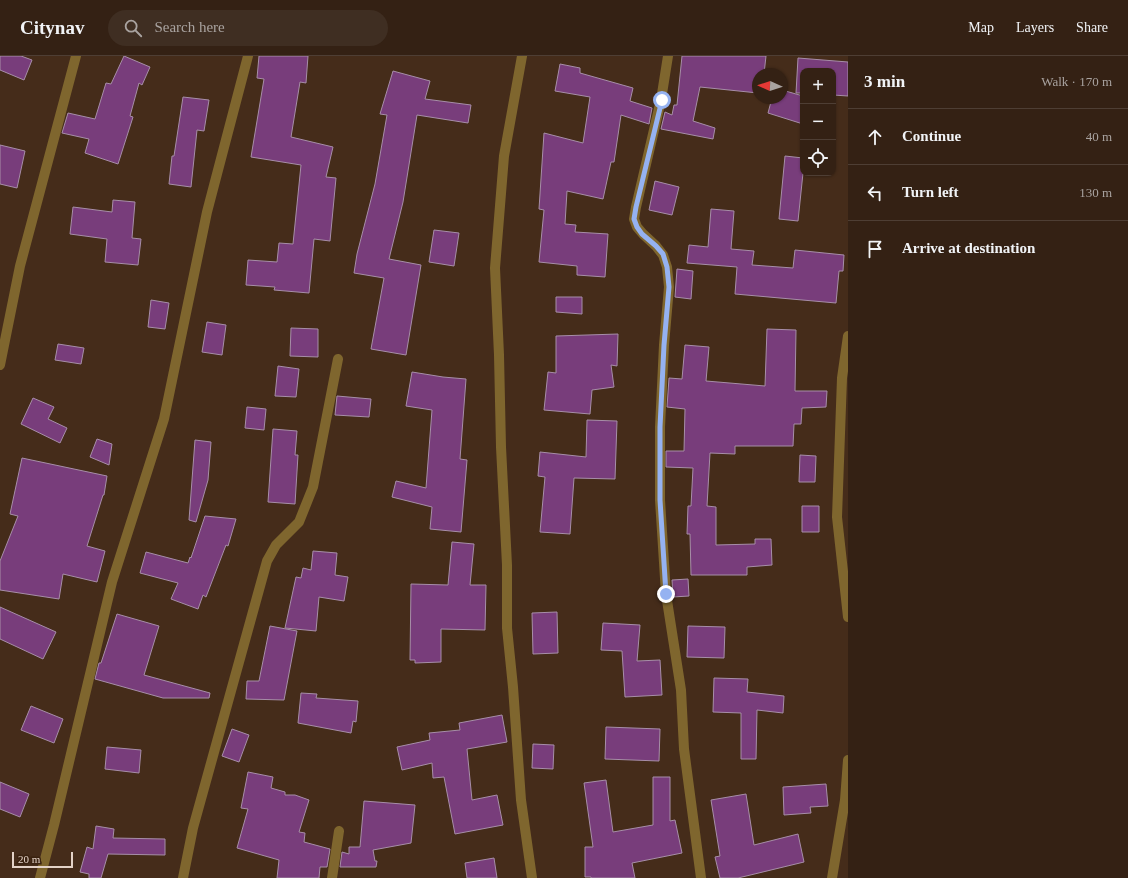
<!DOCTYPE html>
<html lang="en">
<head>
<meta charset="utf-8">
<style>
	body { margin:0; font-family:"Times New Roman",serif; background:#3f2e22; color:#f1f3f6 }
	.controls { position:absolute; right:12px; top:12px; display:grid; overflow:hidden; border-radius:8px; box-shadow:0 1px 3px #0004 }
	.controls button { width:36px; height:36px; display:grid; place-items:center; padding:0; border:0; border-bottom:1px solid #4e3e34; background:#342114; color:#f1f3f6; font:20px sans-serif }
	.compass { position:absolute; left:752px; top:12px; width:36px; height:36px; border-radius:50%; background:#342114; box-shadow:0 1px 3px #0004; rotate:273deg }
	.scale { position:absolute; left:12px; bottom:10px; width:61px; box-sizing:border-box; padding-left:4px; border:2px solid #e3d2c7; border-top:0; font-size:11px; line-height:14px; white-space:nowrap; color:#e3d2c7; -webkit-text-stroke:3px #3a2210; paint-order:stroke }
	.stop { position:absolute; width:12px; height:12px; margin:-9px; border:3px solid #95b2f1; border-radius:50%; background:#fff }
	.stop.end { background:#95b2f1; border-color:#fff; box-shadow:0 1px 4px #0008 }
	.list { margin:0; padding:0; list-style:none }
	h2 { display:flex; justify-content:space-between; align-items:center; height:52px; margin:0; padding:0 16px; font-size:17px }
	h2 small { font-size:13px; font-weight:400; color:#a9a3a0 }
	.list li { display:grid; grid-template-columns:26px 1fr auto; gap:12px; align-items:center; box-sizing:border-box; height:56px; padding:0 16px; border-top:1px solid #4e3e34 }
	.list b { display:block; font-size:15px; white-space:nowrap }
	.list em { font-size:13px; font-style:normal; color:#a9a3a0 }
	.icon { flex:none; width:22px; height:22px; fill:none; stroke:currentColor; stroke-width:2; stroke-linecap:round; stroke-linejoin:round }
	.map { position:relative; flex:none; width:848px; height:822px; overflow:hidden }
	header { display:flex; align-items:center; gap:24px; box-sizing:border-box; height:56px; padding:0 20px; background:#342114; border-bottom:1px solid #4e3e34 }
	header strong { font-size:19px }
	nav { display:flex; gap:22px; margin-inline-start:auto; font-size:14px }
	.search { width:280px; height:36px; background:#3f2e22; display:flex; align-items:center; gap:10px; box-sizing:border-box; padding:0 14px; border-radius:22px; color:#a9a3a0; font-size:15px }
	main { display:flex }
	aside { flex:1; background:#342114 }
	.map>svg:first-child { display:block }
	.building { fill:#783d7b; stroke:#a78ea8 }
	.lines { fill:none; stroke-linecap:round; stroke-linejoin:round }
	.minor { stroke:#7f662e; stroke-width:10 }
	.route { stroke:#95b2f1; stroke-width:5 }
</style>
</head>
<body>
<header>
<strong>Citynav</strong>
<div class="search"><svg class="icon" aria-label="search" viewBox="0 0 24 24"><circle cx="10" cy="10" r="6"/><path d="M15 15l6 6"/></svg>Search here</div>
<nav><a>Map</a><a>Layers</a><a>Share</a></nav>
</header>
<main>
<div class="map">
<svg width="848" height="822" viewBox="0 0 848 822">
	<rect width="100%" height="100%" fill="#452c1a"/>
	<!-- building -->
	<path class="building" d="M0,0h21l11,4 -8,20 -24,-10z
		M124,0l26,11 -8,18 -3,-2 -9,33 3,1 -15,47 -33,-11 4,-14 -27,-6 6,-20 27,6 11,-36 5,1z
		M259,0h49l-2,27 -6,-1 -9,55 42,10 -7,30 10,1 -6,63 -16,-2 -5,54 -35,-3 1,-3 -29,-2 2,-25 29,2 2,-19 14,1 8,-79 -50,-8 13,-78 -7,-1z
		M682,0h84l-2,18h-6v19l-58,-6 -7,34 22,7 -2,11 -52,-10 4,-17 7,3 2,-10h3z
		M798,2l50,4v34l-15,-1v-24h-30v22h-7z
		M560,8l20,4v5l53,15 -3,13 22,7 -3,16 -28,-9 -7,47h-3l-8,37 -36,-8 -2,33 11,1 -1,7 33,2 -3,43 -28,-2v-9l-38,-4 5,-52 -5,-1 5,-76 39,10 7,-46 -35,-6z
		M393,15l37,10 -5,18 46,6 -3,18 -51,-8 -14,87 -14,57 32,6 -15,90 -35,-6 13,-71 -30,-5 3,-19 18,-70 12,-69 -7,-1z
		M782,34l21,6v28l-35,-11 4,-15h10z
		M183,41l26,3 -5,31 -7,-1 -6,57 -22,-3 3,-28h2z
		M0,89l25,6 -8,37 -17,-4z
		M785,100l18,2v15l-5,48 -19,-2z
		M655,125l24,6 -7,28 -23,-5z
		M113,144l22,2 -3,36 9,1 -3,26 -33,-3 2,-23 -37,-5 3,-27 39,5z
		M711,153l23,2 -3,38 23,2 -2,14 41,3 2,-18 49,5 -1,16h-4l-3,32 -101,-9 2,-27 -50,-4 2,-18 19,2z
		M434,174l25,3 -5,33 -25,-4z
		M677,213l16,2 -2,28 -16,-2z
		M556,241h26v17l-26,-2z
		M151,244l18,3 -4,26 -17,-2z
		M207,266l19,3 -4,30 -20,-3z
		M291,272l27,1v28l-28,-1z
		M767,273l29,1 -1,61h32l-1,16 -24,1 -1,16h-7l-1,22h-58v8l-25,-1 -3,53 9,1v38l39,-1v-5h16l1,26 -25,2v8h-56l-1,-41h-3l1,-28h3l2,-38 -27,-1v-16h18l1,-42 -18,-2 2,-29 13,1 3,-34 24,2 -3,34 59,5z
		M618,278l-1,32 -6,-1 3,22 -22,3 -2,24 -46,-4 4,-38 8,1v-37z
		M58,288l26,4 -3,16 -26,-4z
		M278,310l21,3 -3,28 -21,-1z
		M412,316l31,5 23,2 -6,80 7,1 -6,72 -31,-3 2,-22 -40,-10 4,-16 30,7 6,-78 -26,-4z
		M337,340l34,3 -2,18 -34,-2z
		M33,342l21,9 -6,12 19,9 -7,15 -39,-19z
		M247,351l19,2 -2,21 -19,-2z
		M587,364l30,1 -2,58 -41,-1 -4,56 -30,-2 5,-55 -7,-1 2,-24 46,5z
		M273,373l24,2 -2,24h3l-3,49 -27,-2z
		M97,383l15,5 -3,21 -19,-8z
		M195,384l16,2 -3,38 -12,42 -7,-2z
		M800,399l16,1 -1,26h-16z
		M22,402l85,18 -3,19h-1l-16,51 18,5 -8,31 -34,-8 -4,25 -59,-9v-29l18,-45 -8,-2z
		M802,450h17v26h-17z
		M205,460l31,3 -8,27 -2,-1 -20,52 -3,-2 -5,14 -27,-10 7,-16 -38,-10 6,-21 42,11 2,-6 1,1z
		M452,486l22,2 -4,41h16l-1,45 -44,-1v33l-26,1v-3h-5l1,-76 37,1z
		M313,495l24,2 -2,22 13,2 -4,24 -25,-4 -3,34 -31,-3 11,-51 5,1 2,-10 8,2z
		M688,523l1,17 -16,1 -1,-17z
		M0,551l56,25 -13,27 -43,-20z
		M557,556l1,41 -25,1 -1,-41z
		M117,558l42,12 -15,49 66,18 -1,5h-46l-68,-19 4,-16h2z
		M603,567l37,2 -3,36 23,-1 2,35 -37,2 -3,-46 -21,-1z
		M270,570l27,5 -13,69 -38,-1 1,-18h12z
		M688,570l37,1 -1,31 -37,-1z
		M714,622l34,1 -1,13 37,4 -1,17 -26,-3 -1,49h-15v-46l-28,-1z
		M301,637l16,1 -1,4 42,3 -2,21 -3,-1 -2,12 -53,-10z
		M31,650l32,13 -9,24 -33,-13z
		M502,659l5,27 -40,7 5,51 25,-5 6,30 -48,9 -11,-57 -11,1 -1,-15 -30,7 -5,-23 33,-7 -1,-7 31,-3 -1,-7z
		M606,671l54,2 -1,32 -54,-2z
		M232,673l17,6 -10,27 -17,-6z
		M533,688l21,1 -1,24 -21,-1z
		M107,691l34,3 -2,23 -34,-4z
		M248,716l25,5 -2,11 14,4v3h10l14,5 -10,32 6,1 -1,9 26,7 -3,18h-7l-1,11h-42l2,-18 -42,-12 11,-39 -7,-1z
		M653,721h17v44l5,-1 7,33 -50,10 3,15h-44v-1h-6v-30h8l-9,-64 22,-3 7,52 40,-7z
		M0,726l29,12 -9,23 -20,-8z
		M826,728l2,22 -18,1 1,6 -27,2 -1,-28z
		M746,738l8,51 44,-11 6,28 -66,16h-18l-5,-21 5,-1 -9,-56z
		M364,745l51,4 -4,38 -38,7 2,11h2l-1,6h-36l2,-15 7,2v-7h11z
		M96,770l18,3 -1,9 52,1v16l-57,-1 -7,24h-12v-4l-9,-2 7,-25 6,2z
		M494,802l3,20h-30l-2,-15z"/>
	<g class="lines">
		<!-- minor -->
		<path class="minor" d="M522,0l-18,100 -9,112 4,87 2,92 6,118v63l6,59 8,113 11,78
			M668,0l-7,44 -25,107 -2,12 3,8 6,7 13,12 7,9 4,12 2,20 -5,58 -4,82v73l6,94 15,96 3,59 17,129
			M848,280l-6,42 -5,139 11,100
			M0,309l20,-99 56,-210
			M40,822l14,-53 58,-243 52,-163 43,-207 41,-156
			M183,822l10,-50 74,-267 9,-16 23,-23 14,-35 25,-128
			M332,822l7,-47
			M832,822l13,-78 3,-40"/>
	</g>
	<g class="lines">
		<!-- route -->
		<path class="route" d="M662,44l-26,107 -2,12 3,8 5,7 14,12 7,8 4,13 2,20 -5,58 -4,82v73l6,94"/>
	</g>
</svg>
<div class="controls">
<button>+</button>
<button>−</button>
<button><svg class="icon" aria-label="locate" viewBox="0 0 24 24"><circle cx="12" cy="12" r="6"/><path d="M12 2v4M12 18v4M2 12h4M18 12h4"/></svg></button>
</div>
<svg class="compass" viewBox="-18 -18 36 36"><path d="M0-13l5 13h-10z" fill="#e53935"/><path d="M0 13l5-13h-10z" fill="#a9a3a0"/></svg>
<div class="scale">20 m</div>
<div class="stop" style="left:662px;top:44px"></div>
<div class="stop end" style="left:666px;top:538px"></div>
</div>
<aside>
<h2>3 min<small>Walk · 170 m</small></h2>
<ul class="list">
<li><svg class="icon" aria-label="ahead" viewBox="0 0 24 24"><path d="M12 20V5M6 11l6-6 6 6"/></svg><div><b>Continue</b></div><em>40 m</em></li>
<li><svg class="icon" aria-label="left" viewBox="0 0 24 24"><path d="M17 20v-9H6M10 6l-5 5 5 5"/></svg><div><b>Turn left</b></div><em>130 m</em></li>
<li><svg class="icon" aria-label="arrive" viewBox="0 0 24 24"><path d="M6 21V4h12l-3 4 3 4H6"/></svg><div><b>Arrive at destination</b></div></li>
</ul>
</aside>
</main>
</body>
</html>
